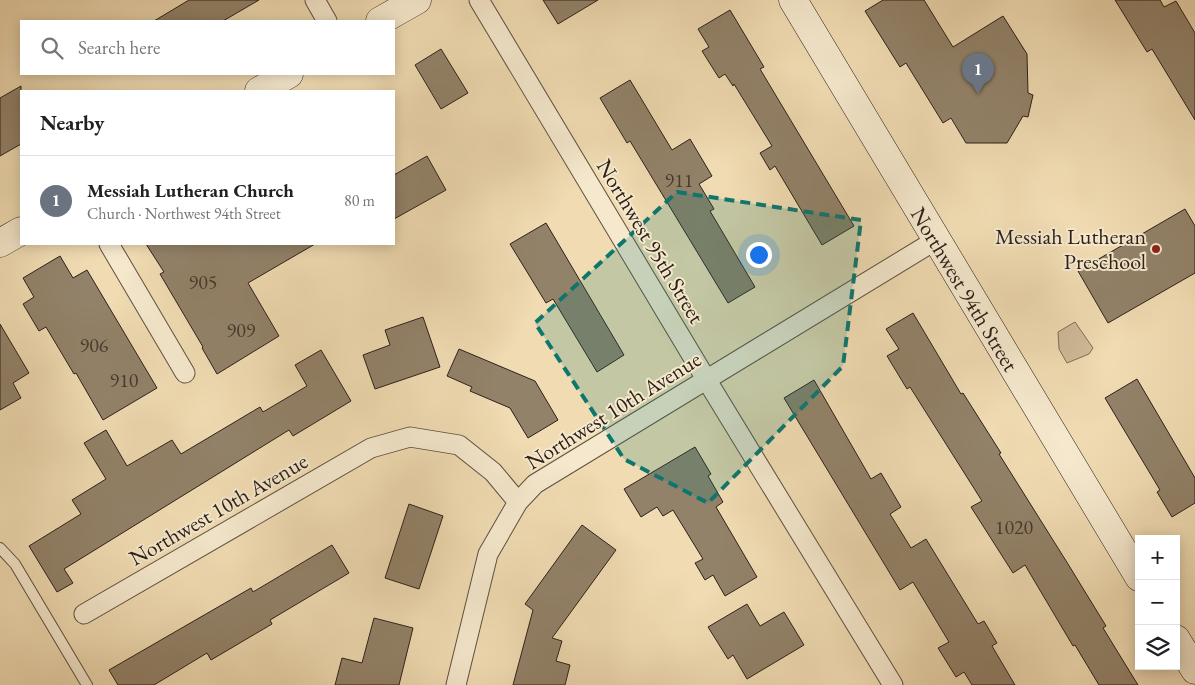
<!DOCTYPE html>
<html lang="en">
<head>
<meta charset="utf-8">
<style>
	body { margin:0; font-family:"EB Garamond",serif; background:#f2f2f2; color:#202124 }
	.controls { position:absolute; right:15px; bottom:15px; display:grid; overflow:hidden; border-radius:0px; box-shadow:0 2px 12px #0003 }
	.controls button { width:45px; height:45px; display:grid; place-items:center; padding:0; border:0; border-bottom:1px solid #e0e0e0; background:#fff; color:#202124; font:25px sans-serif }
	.you { position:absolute; left:758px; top:254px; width:18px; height:18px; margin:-12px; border:4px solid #fff; border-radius:50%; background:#1a73e8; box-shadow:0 0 0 8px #1a73e833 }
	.badge { display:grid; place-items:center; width:32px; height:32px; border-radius:50%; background:#8f2418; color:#fff; font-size:16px; font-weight:700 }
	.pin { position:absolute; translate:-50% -41px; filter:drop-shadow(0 1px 2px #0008) }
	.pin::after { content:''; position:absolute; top:26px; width:18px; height:15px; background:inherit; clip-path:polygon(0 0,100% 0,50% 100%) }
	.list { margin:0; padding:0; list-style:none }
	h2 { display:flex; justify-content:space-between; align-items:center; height:65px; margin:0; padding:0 20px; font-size:21px }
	h2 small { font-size:16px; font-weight:400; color:#757577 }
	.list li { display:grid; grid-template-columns:32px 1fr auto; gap:15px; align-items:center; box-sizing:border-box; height:90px; padding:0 20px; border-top:1px solid #e0e0e0 }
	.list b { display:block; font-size:19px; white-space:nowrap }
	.list p { margin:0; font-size:16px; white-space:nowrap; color:#757577 }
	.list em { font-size:16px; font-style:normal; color:#757577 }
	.icon { flex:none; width:28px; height:28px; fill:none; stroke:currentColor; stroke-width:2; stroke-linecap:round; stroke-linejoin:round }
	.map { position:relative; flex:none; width:1195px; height:685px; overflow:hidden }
	.search { position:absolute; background:#fff; box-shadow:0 2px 12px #0003; left:20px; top:20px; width:375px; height:55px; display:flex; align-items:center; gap:12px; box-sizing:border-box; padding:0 18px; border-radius:0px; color:#757577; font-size:19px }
	.panel { position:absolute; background:#fff; box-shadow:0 2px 12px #0003; left:20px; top:90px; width:375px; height:155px; border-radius:0px }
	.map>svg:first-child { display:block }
	.green { fill:#cfbb98; stroke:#7e6e59 }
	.building { fill:#928269; stroke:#2c211a }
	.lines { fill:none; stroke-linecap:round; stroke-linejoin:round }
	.lane-casing { stroke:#5d5040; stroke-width:12 }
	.street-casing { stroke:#5d5040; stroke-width:21 }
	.secondary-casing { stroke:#2c211a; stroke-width:29 }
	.lane { stroke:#f5e8cd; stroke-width:10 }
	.street { stroke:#f5e8cd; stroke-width:19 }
	.secondary { stroke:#f5e8cd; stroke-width:28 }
	.marked { fill:#0f766e; fill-opacity:0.2; stroke:#0f766e; stroke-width:4; stroke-dasharray:10 6; stroke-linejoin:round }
	.poi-dot { fill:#8f2418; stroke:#f5e8cd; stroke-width:2 }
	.labels { text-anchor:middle; stroke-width:4; stroke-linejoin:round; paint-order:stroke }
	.number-label { font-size:20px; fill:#46392e }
	.poi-label { font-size:22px; fill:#2c211a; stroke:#f5e8cd; text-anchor:end }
	.street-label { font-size:22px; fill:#2c211a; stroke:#f5e8cd }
</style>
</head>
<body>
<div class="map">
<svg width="1195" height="685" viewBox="0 0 1195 685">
	<rect width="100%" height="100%" fill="#f0dbb2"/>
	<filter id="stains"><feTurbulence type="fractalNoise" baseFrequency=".004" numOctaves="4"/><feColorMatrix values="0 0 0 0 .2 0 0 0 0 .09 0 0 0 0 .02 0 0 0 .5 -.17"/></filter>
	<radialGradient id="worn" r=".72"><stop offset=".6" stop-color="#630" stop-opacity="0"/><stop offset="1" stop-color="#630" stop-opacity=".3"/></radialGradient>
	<!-- green -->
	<path class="green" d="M1075,322l18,26 -4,6 -22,9 -8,-14 -1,-17z"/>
	<!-- building -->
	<path class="building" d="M189,0h70l-36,21h-69z
		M543,0h55l-40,24z
		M883,0h41l29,47 50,-31 24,38 1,39 5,2 -5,22 -5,-1 -16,27h-41l-15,-25 -8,5 -37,-60 -6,4 -35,-56z
		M1115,0h45l4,7 12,-6 19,32v87l-43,-71 -5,3z
		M730,10l34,57 -4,2 94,157 -32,19 -47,-79 -5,4 -10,-17 12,-7 -38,-62 -1,2 -8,-12 -6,4 -17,-27 7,-4 -11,-18z
		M441,49l27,44 -27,16 -26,-44z
		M630,80l42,70 18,-11 22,37 -13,8 15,25 -4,2 45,76 -27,16 -98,-162 -3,2 -27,-45z
		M21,86v58l-21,12v-58z
		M427,156l19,34 -52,29v-44z
		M1185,209l10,17v47l-87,50 -30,-52z
		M546,223l78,132 -27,17 -44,-73 -7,4 -36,-59z
		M146,244h169l-67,39 31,53 -62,38 -15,-26 1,-1 -43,-73 4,-2z
		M60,256l13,22 14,-8 70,118 -54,32 -27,-47 -2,1 -28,-47 -7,4 -16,-27 11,-7 -11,-19z
		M913,313l48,81 2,-1 38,60 -2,1 69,110 38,62 -3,2 35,57h-39l-24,-40 -2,1 -48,-81 -12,8 -42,-66 11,-6 -72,-114 -3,2 -20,-33 12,-7 -13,-20z
		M423,317l17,50 -65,22 -12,-34 27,-10 -5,-15z
		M0,324l29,49 -16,10 8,15 -21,12z
		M459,349l76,32 23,39 -30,18 -18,-30 -40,-17 2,-4 -25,-11z
		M321,350l30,51 -58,35 -4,-6 -225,139 9,14 -16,9 -28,-46 52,-32 -9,-14 34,-21 -22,-36 22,-13 21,36 45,-26 9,14 79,-47 3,5 44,-26 -12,-21z
		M1137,379l58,99v25l-23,14 -15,-25 3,-2 -55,-92z
		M814,380l57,99 10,-6 20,34 -11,7 21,34 15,-9 52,85 6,-3 13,22 -5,3 23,39h-43l-8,-13 -8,5 -18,-29 11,-6 -36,-60 -13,8 -116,-192z
		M695,447l16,27 -3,2 15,26 -7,5 41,70 -32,19 -12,-21 -8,5 -10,-17 8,-4 -30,-49 -10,6 -6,-9 -16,10 -17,-28z
		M409,504l34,12 -24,73 -34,-11z
		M582,525l34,25 -64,88 10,3 -6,20 14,4 -5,20h-52l20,-75 -8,-6z
		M332,545l17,28 -79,47 2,4 -61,36 -4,-7 -53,32h-36l-9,-15 142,-82 2,4z
		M747,604l13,22 24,-14 20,33 -57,34 -14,-24 -5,4 -20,-32z
		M374,618l39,10 -14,57h-64l7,-27 20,5z"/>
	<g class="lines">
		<defs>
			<path id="lane" d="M0,548l15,16 72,121"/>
			<path id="street" d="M315,0l12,21
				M479,0l227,379 187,306
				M109,244l76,129
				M84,614l287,-166 39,-11 49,8 34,27 25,30 17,-18 401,-244
				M456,685l32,-131 30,-52"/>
			<path id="secondary" d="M793,0l346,577
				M380,21l37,-21
				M259,91l30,-17
				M0,243l21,-12
				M1176,639l19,31"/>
		</defs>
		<!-- lane casing -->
		<use href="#lane" class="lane-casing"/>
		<!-- street casing -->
		<use href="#street" class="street-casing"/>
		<!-- secondary casing -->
		<use href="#secondary" class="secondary-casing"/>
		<!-- lane -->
		<use href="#lane" class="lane"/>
		<!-- street -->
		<use href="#street" class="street"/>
		<!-- secondary -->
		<use href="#secondary" class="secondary"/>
	</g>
	<!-- marked area -->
	<path class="marked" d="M677,192l184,28 -18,146 -135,137 -84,-44 -89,-136z"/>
	<!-- markers -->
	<circle class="poi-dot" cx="1156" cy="249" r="5"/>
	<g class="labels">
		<!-- number labels -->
		<g class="number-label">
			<text x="679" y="187">911</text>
			<text x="203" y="289">905</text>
			<text x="241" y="337">909</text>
			<text x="94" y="352">906</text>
			<text x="124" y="387">910</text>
			<text x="1014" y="534">1020</text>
		</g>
		<!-- poi labels -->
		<g class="poi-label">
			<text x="1146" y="244">Messiah Lutheran<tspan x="1146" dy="25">Preschool</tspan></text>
		</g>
		<!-- street labels -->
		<g class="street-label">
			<text transform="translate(651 241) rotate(59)" y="8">Northwest 95th Street</text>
			<text transform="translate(965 289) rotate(59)" y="8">Northwest 94th Street</text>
			<text transform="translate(613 410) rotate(-32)" y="8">Northwest 10th Avenue</text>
			<text transform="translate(218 509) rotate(-30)" y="8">Northwest 10th Avenue</text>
		</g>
	</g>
	<rect width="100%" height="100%" filter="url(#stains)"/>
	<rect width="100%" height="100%" fill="url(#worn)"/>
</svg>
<div class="controls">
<button>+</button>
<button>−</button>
<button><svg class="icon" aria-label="layers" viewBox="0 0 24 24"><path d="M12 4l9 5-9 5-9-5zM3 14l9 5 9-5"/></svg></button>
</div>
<div class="you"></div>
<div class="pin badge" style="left:978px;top:94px;background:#6b7280">1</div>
<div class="search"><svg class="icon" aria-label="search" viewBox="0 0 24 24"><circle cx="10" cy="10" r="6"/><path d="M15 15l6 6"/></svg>Search here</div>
<section class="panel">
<h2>Nearby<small></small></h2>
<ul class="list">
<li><span class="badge" style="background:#6b7280">1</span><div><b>Messiah Lutheran Church</b><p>Church · Northwest 94th Street</p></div><em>80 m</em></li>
</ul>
</section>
</div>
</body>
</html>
